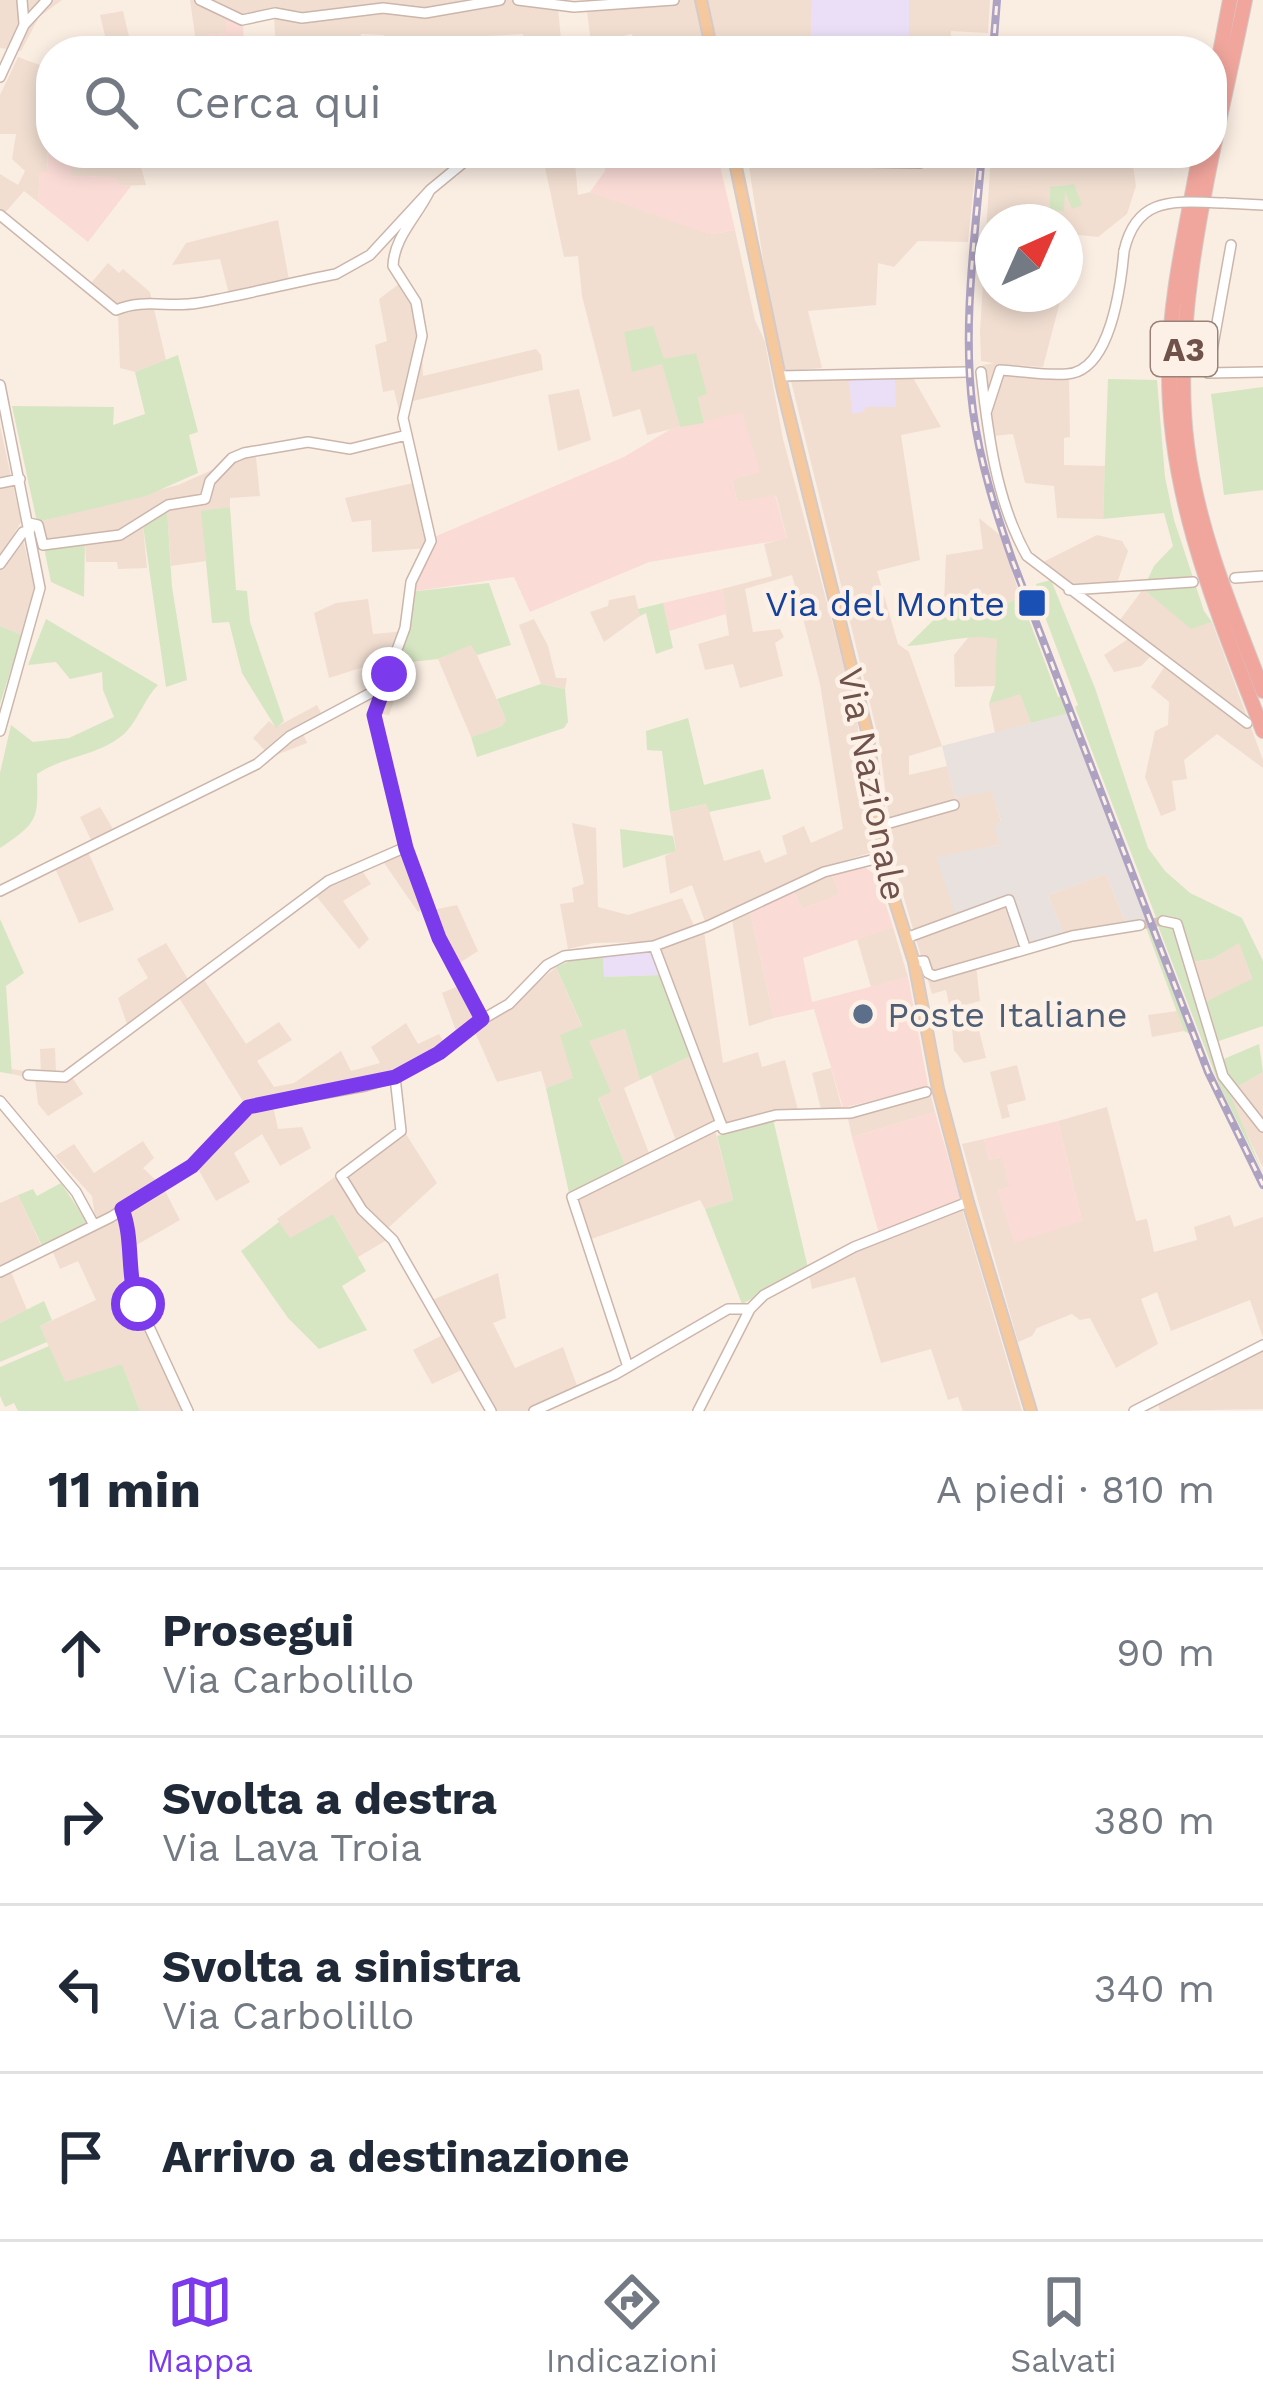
<!DOCTYPE html>
<html lang="it">
<head>
<meta charset="utf-8">
<style>
	body { margin:0; font-family:"Work Sans",sans-serif; background:#f2f2f3; color:#1f2937 }
	.compass { position:absolute; left:975px; top:204px; width:108px; height:108px; border-radius:50%; background:#fff; box-shadow:0 6px 18px #0003; rotate:45deg }
	.stop { position:absolute; width:36px; height:36px; margin:-27px; border:9px solid #7c3aed; border-radius:50%; background:#fff }
	.stop.end { background:#7c3aed; border-color:#fff; box-shadow:0 3px 12px #0008 }
	.list { margin:0; padding:0; list-style:none }
	h2 { display:flex; justify-content:space-between; align-items:center; height:156px; margin:0; padding:0 48px; font-size:51px }
	h2 small { font-size:39px; font-weight:400; color:#747a83 }
	.list li { display:grid; grid-template-columns:78px 1fr auto; gap:36px; align-items:center; box-sizing:border-box; height:168px; padding:0 48px; border-top:3px solid #e0e1e3 }
	.list b { display:block; font-size:45px; white-space:nowrap }
	.list p { margin:0; font-size:39px; white-space:nowrap; color:#747a83 }
	.list em { font-size:39px; font-style:normal; color:#747a83 }
	.icon { flex:none; width:66px; height:66px; fill:none; stroke:currentColor; stroke-width:2; stroke-linecap:round; stroke-linejoin:round }
	.map { position:relative; flex:none; width:1263px; height:1411px; overflow:hidden }
	.search { position:absolute; background:#fff; box-shadow:0 6px 18px #0003; left:36px; right:36px; top:36px; height:132px; display:flex; align-items:center; gap:30px; box-sizing:border-box; padding:0 42px; border-radius:48px; color:#747a83; font-size:45px }
	.sheet { height:828px; background:#fff }
	nav { display:flex; justify-content:space-around; align-items:center; box-sizing:border-box; height:168px; border-top:3px solid #e0e1e3; background:#fff; font-size:33px; color:#747a83 }
	nav a { display:grid; justify-items:center; gap:6px }
	nav .on { color:#7c3aed }
	.map>svg:first-child { display:block }
	.residential { fill:#f1ded1 }
	.commercial { fill:#fadbd6 }
	.industrial { fill:#e9e1dd }
	.education { fill:#eadff6 }
	.green { fill:#d6e6c2 }
	.lines { fill:none; stroke-linecap:round; stroke-linejoin:round }
	.minor-tunnel { stroke:#d7c6bc; stroke-width:9; stroke-dasharray:9 4.5; stroke-linecap:butt }
	.minor-casing { stroke:#ccb6ac; stroke-width:12 }
	.major-casing { stroke:#d4cbc9; stroke-width:14 }
	.highway-casing { stroke:#d4cbc9; stroke-width:16 }
	.minor { stroke:#fff; stroke-width:9 }
	.major { stroke:#f5c89e; stroke-width:10 }
	.highway { stroke:#f0a69d; stroke-width:14 }
	.rail-casing { stroke:#aea2c2; stroke-width:8 }
	.rail { stroke:#fdf1e7; stroke-width:3; stroke-dasharray:9; stroke-linecap:butt }
	.minor-bridge-casing { stroke:#ccb6ac; stroke-width:12; stroke-linecap:butt }
	.minor-bridge { stroke:#fff; stroke-width:9 }
	.route { stroke:#7c3aed; stroke-width:15 }
	.transit-dot { fill:#1a4fb4; stroke:#fdf1e7; stroke-width:4.5 }
	.service-dot { fill:#5c6f8a; stroke:#fdf1e7; stroke-width:4.5 }
	.labels { text-anchor:middle; stroke-width:9; stroke-linejoin:round; paint-order:stroke }
	.shield { fill:#fdf1e7; stroke:#9a8279; stroke-width:3 }
	.shield-label { font-size:33px; font-weight:bold; fill:#6f524a }
	.transit-label { font-size:36px; fill:#164399; stroke:#fdf1e7; text-anchor:end }
	.street-label { font-size:36px; fill:#6f524a; stroke:#fdf1e7 }
	.service-label { font-size:36px; fill:#4e5e75; stroke:#fdf1e7; text-anchor:start }
</style>
</head>
<body>
<div class="map">
<svg width="1263" height="1411" viewBox="0 0 1263 1411">
	<rect width="100%" height="100%" fill="#faede2"/>
	<!-- residential -->
	<path class="residential" d="M0,0h62l-23,17 -18,34 -21,-3z
		M190,0h357l11,8 4,42 -35,1 -4,-17 -56,3 -2,10 -32,-1v5l-49,-3v-13l-23,-1 -5,17 -80,-2 -2,-32 -31,6 -17,10 -18,2 -1,7h-11z
		M600,0h212l-1,51h-175l-4,-17 -41,9 -5,-39h13z
		M909,0h81l-2,33 -37,-2 -1,20h-41z
		M123,11l6,26 -23,3 -6,-25z
		M18,57l33,12 -4,104h-7l-2,29 -14,-11 -21,24 -3,-3v-38l18,11 7,-14 -13,-12 4,-25h-16v-39z
		M71,153h66l9,32 -28,1 -3,-9 -44,-1z
		M542,153h32l4,42 12,-3 123,42 22,-4 20,90 10,22 18,97 73,272 17,141 -40,12 -128,58 -13,-37 -22,9 -5,-38 11,-6 -6,-38 37,-8 17,57 36,-11 5,13 22,-9 -5,-18 22,-10 7,17 32,-14 -23,-145 -28,-109 -47,14 8,43 27,-3 4,8 -9,6 8,33 -43,12 -7,-24 -28,6 -7,-26 31,-9 -7,-46 50,-13 -8,-32 23,-6 -11,-42 -39,6 -5,-23 27,-7 -17,-59 -38,10 -6,-27 8,-2 -11,-41 -62,18 29,-8 18,64 -33,8 -7,-26 -27,8 -31,-121 -4,-40 -14,1z
		M747,153h230l-9,89 -50,-1 -24,26 -16,-4 -2,42 -68,6 14,57 -36,3 -19,-85z
		M991,153h140l5,33 -9,28 -29,23 -29,-3 -4,34v-46h-72v72h69l-19,73 -46,-3 8,9 64,5 1,59 -6,1v27l41,1 -2,53 -46,-1 -3,-32 -29,-3 -12,-49 -21,2 -9,-71 11,-2 -13,-2 -1,-30z
		M278,220l11,60 -60,14 -9,-35 -48,6 14,-22z
		M108,263l11,10 4,-4 27,23 16,68 -31,12 -15,-4 -2,-53 -32,-26z
		M403,281l17,26 3,69 113,-27 5,6 2,15 -134,32 -9,13 -6,-25 -11,2 -8,-47 12,-4 -8,-42z
		M912,376l29,51 -40,8 19,125 -43,11 21,73 11,8 33,94 -33,10v19l38,-9 8,32 37,-8 9,32 -2,23 -63,13 68,47 15,47 -43,13 4,36 -30,8 -4,-19 -14,4 -37,-127 -16,-127 -88,-359 58,-4 4,37 12,-7 30,-30z
		M579,389l12,51 -33,11 -10,-56z
		M0,426l21,96 -21,36z
		M255,448l5,48 -30,2v9l-28,5 4,49 -35,5 -4,-55 -24,15 4,42 -29,1 -1,-7h-31l-1,-21 -41,7 -7,-26 141,-37 41,-18 7,-10z
		M418,482l12,66 -58,4 -1,-32 -19,2 -7,-24z
		M979,518l22,18 19,60 -33,20 -43,-14 2,-47 37,-6z
		M1097,535l25,6 6,10 -12,35 -42,3 -35,-25z
		M23,539l12,52 -13,44 -22,-9v-59z
		M1143,589l48,39 21,-6 51,138v8l-46,-34 -33,26 3,19 -15,2 4,29 -15,6 -16,-39 10,-46 13,-6 1,-23 -18,-15 14,-21 -14,-10 -10,10 -27,6 -10,-17 24,-16 -14,-11z
		M635,595l5,21 -36,26 -14,-30 18,-6 1,-6z
		M368,599l5,35 34,-3 -13,33 4,26 -9,25 -13,-2v-27l-12,-19 -35,11 -15,-65 22,-10z
		M534,619l14,27 8,32h11l-2,11 -24,-5 -22,-59z
		M971,634l27,5 -3,47 -40,1 -1,-32z
		M472,644l34,76 -4,6 -31,11 -33,-78z
		M1020,693l11,30 -36,10 -6,-29z
		M317,705l7,14 -22,12 5,12 -36,14 -18,-19 16,-17 7,6z
		M100,807l16,27 -23,10 -13,-27z
		M572,823l24,5 2,79 30,8 54,-17 12,28 -47,16 -53,1 -26,6 -8,-45 14,-2 -2,-14 12,-4z
		M403,848l24,57 -9,7 -36,-52 -21,9 10,15 -28,17 26,38 -10,10 -47,-58 29,-21z
		M88,852l26,58 -35,13 -24,-55z
		M831,873l9,21 -38,15 -9,-20z
		M1106,874l21,53 -61,13 -18,-45z
		M457,905l21,46 -20,13 25,49 -25,23 -16,-43 19,-8 -29,-75z
		M750,912l24,106 -25,8 -17,-107z
		M893,927l15,50 -37,10 -14,-48z
		M704,931l19,132 35,-11 4,15 23,-7 13,50 -27,1 -56,19 18,70 -28,9 -5,-9 -117,42 -14,-49 56,-28 -27,-68 12,-6 -22,-50 37,-12 15,51 -16,8 25,65 27,-12 -25,-66 42,-20 -41,-104z
		M1239,942l13,38 -51,24 -10,-42 21,-3z
		M166,943l22,36 11,-7 47,72 33,-22 13,18 -35,21 17,26 20,-4 47,-32 10,20 29,-8 -9,-16 35,-24 12,21 21,-10 6,10 -37,21 -37,15 -50,6 -77,17 -66,-107 -49,34 -11,-32 30,-20 -11,-19z
		M556,967l26,60 -8,51 -28,10 -5,-17 -44,11 -23,-52 37,-24z
		M1177,1011l7,20 -32,6 -4,-22z
		M977,1022l9,36 -22,5 -10,-13 -2,-23z
		M55,1048l1,23h12l15,23 -35,22 -10,-12 -3,-25 -23,-5v-5l29,5 -1,-25z
		M1017,1065l9,35 -19,5 3,12 -8,2 -12,-47z
		M831,1068l11,40 -21,1 -9,-36z
		M1263,1072v94h-1l-35,-73z
		M931,1096l4,16 -83,25 -4,-18z
		M273,1106l5,23 24,-2 9,21 -31,18 -18,-32 -28,19 16,29 -34,19 -20,-36 55,-57z
		M1107,1107l29,114 11,-2 7,33 43,-12 -3,-13 36,-12 4,12 29,-10v121l-13,-38 -79,31 -14,-39 -16,7 17,45 -42,24 -26,-50 -10,2 -8,-6 -35,14 -5,8 -14,6 -56,-198 22,-5 5,21 13,-3 8,30 -12,3 84,31 -24,-100z
		M394,1134h12l31,49 -50,46 5,8 -34,20 -25,-43 -43,25 -13,-20z
		M143,1141l11,17 -11,10 20,19 17,33 -47,27 3,40 56,124h-52l-18,-47 -58,19 -24,-57 56,-26 -18,-39 -18,8 -11,-26 46,-26 -3,-21 -37,-40 19,-12 20,29z
		M18,1195l27,59 -34,18 16,38 -27,13v-120z
		M962,1209l60,202h-59l-5,-14 -10,3 -17,-51 -50,14 -26,-86 -43,12 -3,-15 40,-22z
		M498,1273l8,45 -13,5 22,45 48,-21 17,47 -40,17h-53l-23,-42 -32,15 -19,-34 36,-18 -17,-32z
		M1263,1348v61l-103,2 -2,-7 29,-17 26,-8 2,-7z"/>
	<!-- commercial -->
	<path class="commercial" d="M226,18l17,5 1,28h-48v-9h11v-7l19,-2z
		M51,114v39h20l1,23 44,1 3,8 12,1 -43,56 -50,-40 2,-30h7z
		M607,153h110l18,77 -22,4 -14,-3 -109,-39 15,-21z
		M742,412l18,60 -28,7 5,23 38,-7 12,44 -138,23 -119,50 -16,-35 -105,15 25,-55 190,-80 47,-28z
		M722,589l4,25 -57,17 -6,-28z
		M863,866l13,9 17,52 -90,31 9,44 96,-25 20,109 -85,22 -29,-99 -40,9 -24,-106 43,-23 9,20 37,-15 -8,-21z
		M935,1112l26,90 -82,32 -27,-97z
		M1058,1121l24,100 -68,22 -17,-53 12,-3 -5,-22 -3,-8 -12,3 -5,-21z"/>
	<!-- industrial -->
	<path class="industrial" d="M1069,713l79,208 -21,6 -21,-53 -58,21 18,45 -47,13 -15,-47 -47,14 -21,-63 63,-12 -5,-19 7,-5 -9,-30 -37,7 -13,-52z"/>
	<!-- education -->
	<path class="education" d="M812,0h97v51h-98z
		M849,377h46l1,30h-30l-3,5 -11,2z
		M652,951l9,24 -57,2 -1,-23z"/>
	<!-- green -->
	<path class="green" d="M1074,184l8,21 -10,4 -7,-18 -1,20 -14,-1v-23z
		M653,326l11,33 32,-6 11,41 -9,3 6,26 -24,4 -18,-63 -30,8 -8,-40z
		M178,355l20,77 -9,3 9,38 -52,23 -109,26 -25,-116 102,1 -1,18 32,-11 -10,-42z
		M1108,379l49,1 8,97 9,43 30,91 8,11 -21,7 -48,-40 11,-23 19,-20 -9,-33 -61,6z
		M1263,387v103l-39,5 -13,-101z
		M230,507l6,83 11,1 3,31 34,99 -8,7 -34,-55 -13,-51 -17,1 -11,-112z
		M167,509l5,78 15,93 -21,7 -23,-161z
		M85,540l-1,57 -33,-15 -7,-34z
		M1051,580l44,108 53,160 17,23 25,22 52,25 21,43v65l-50,17 -12,-39 51,-25 -13,-36 -27,16 -21,3 -20,-43 -14,1 -82,-213 3,-2 -40,-107 -2,-14z
		M489,583l22,62 -34,10 -6,-10 -33,14 -44,5 15,-72z
		M1020,596l38,101 5,-1 6,17 -38,10 -11,-29 -31,10 6,-18 2,-47c-32,-6 -57,5 -90,7l43,-42 37,12z
		M663,603l10,45 -17,6 -10,-41 -6,3 -2,-7z
		M46,619l112,66c-14,14 -19,34 -33,48 -25,23 -62,23 -88,41 1,45 2,48 -37,74v-75l11,-48 22,17 36,-4 45,-21 -11,-27 -1,-18 -32,7 -14,-17 -28,3z
		M0,626l22,9 -22,69z
		M541,684l24,5 3,33 -4,6 -87,29 -6,-20 31,-11 4,-6 -9,-21z
		M688,718l16,67 59,-16 8,30 -62,13 -3,-8 -36,8 -8,-61 -15,-1 -1,-19z
		M620,829l53,7 3,15 -53,17z
		M0,919l24,54 -18,13 6,88 -12,-2z
		M1148,921l44,114 -8,-4 -40,-109z
		M1172,922l4,4 34,121 53,126 -43,-86 -63,-164z
		M603,954l1,23 57,-2 32,80 -53,25 -15,-51 -36,12 22,51 -13,6 27,67 -56,28 -23,-105 27,-10 -13,-43 22,-9 -26,-59 25,-11z
		M1259,1044l4,28 -31,18 -13,-29z
		M773,1119l35,149 -66,36 -37,-95 28,-9 -16,-64z
		M61,1183l26,39 -45,24 -24,-51 15,-6 4,7z
		M333,1214l33,57 -24,15 25,44 -48,19 -31,-31 -47,-67 38,-29 11,16z
		M44,1301l8,19 -12,6 7,16 -47,20v-39z
		M49,1346l16,36 57,-18 18,47h-122l-4,-8 -9,4 -5,-11v-29z"/>
	<g class="lines">
		<!-- minor-tunnel -->
		<path class="minor-tunnel" d="M1140,925l23,-4"/>
		<defs>
			<path id="minor" d="M22,0l2,24
				M200,0l42,20 33,-7 27,5 81,-10 42,5 75,-13
				M518,0l56,7 100,-7
				M0,77l24,-52 23,-25
				M866,153l1,9 53,1 1,-10
				M430,190c-13,27 -36,47 -37,76l23,36 6,34 -19,82 28,123 -20,41 -6,46 -32,87 33,132 33,91 43,82
				M1224,203l39,2
				M0,215l116,95c27,-12 53,-2 82,-7 46,-8 92,-20 138,-29l34,-19 60,-65 45,-37
				M1231,245l-23,128 55,-1
				M981,372c7,62 15,129 46,184l220,167
				M780,376l187,-4
				M0,385l40,203 -40,143
				M986,413l14,-43c22,1 46,6 67,4 44,-3 54,-90 57,-123
				M0,483l20,-4
				M29,523l9,2 5,20 77,-10 48,-30 37,-6 5,-18 22,-23 12,-5 64,-11 42,7 57,-14
				M0,564l23,-32 7,-2
				M1235,578l28,-2
				M1069,590l124,-8
				M879,826l75,-21
				M0,891l257,-127 33,-28 90,-48
				M1163,921l14,3 46,152 40,51
				M906,938l103,-38 15,44
				M654,946l69,183 53,-14 75,-2 75,-21
				M914,962l10,-1 4,12 6,3 138,-40 68,-11
				M28,1075l37,2 263,-196 78,-34
				M395,1077l6,54 -60,45 21,34 31,30 98,171
				M0,1101l76,91 18,33
				M122,1209l5,15 5,66 56,121
				M0,1272l111,-55 81,-52 56,-58 117,-21 30,-9 44,-24 37,-30 33,-19 38,-39 17,-9 90,-10 54,-20 116,-54 59,-15
				M627,1364l-55,-167 149,-74
				M534,1411l80,-36 114,-66h22
				M698,1411l52,-102 14,-14 90,-48 114,-45
				M1134,1411l129,-66"/>
			<path id="major" d="M701,0l11,51
				M733,153l50,238 84,340 21,149 26,82 24,127 30,113 63,209"/>
			<path id="highway" d="M1245,0c-27,137 -76,306 -58,445 11,86 45,166 76,246
				M1212,94l18,-94
				M1200,153c-13,72 -31,144 -31,217 -1,128 49,244 94,361"/>
		</defs>
		<!-- minor casing -->
		<use href="#minor" class="minor-casing"/>
		<!-- major casing -->
		<use href="#major" class="major-casing"/>
		<!-- highway casing -->
		<use href="#highway" class="highway-casing"/>
		<!-- minor -->
		<use href="#minor" class="minor"/>
		<!-- major -->
		<use href="#major" class="major"/>
		<!-- highway -->
		<use href="#highway" class="highway"/>
		<defs>
			<path id="rail" d="M993,51l4,-51
				M982,153c-7,85 -20,173 -9,258 7,52 23,102 40,151l195,510 55,113"/>
		</defs>
		<!-- rail casing -->
		<use href="#rail" class="rail-casing"/>
		<!-- rail -->
		<use href="#rail" class="rail"/>
		<defs>
			<path id="minor-bridge" d="M1124,251c13,-57 53,-49 100,-48"/>
		</defs>
		<!-- minor-bridge casing -->
		<use href="#minor-bridge" class="minor-bridge-casing"/>
		<!-- minor-bridge -->
		<use href="#minor-bridge" class="minor-bridge"/>
	</g>
	<g class="lines">
		<!-- route -->
		<path class="route" d="M138,1304c-12,-30 -4,-64 -16,-95l70,-43 56,-59 147,-30 44,-24 43,-34 -43,-81 -33,-90 -32,-133 15,-41"/>
	</g>
	<!-- markers -->
	<rect class="transit-dot" x="1017" y="588" width="30" height="30" rx="6"/>
	<circle class="service-dot" cx="863" cy="1014" r="12"/>
	<g class="labels">
		<!-- shield labels -->
		<rect class="shield" x="1151" y="322" width="66" height="54" rx="9"/>
		<g class="shield-label">
			<text x="1184" y="361">A3</text>
		</g>
		<!-- transit labels -->
		<g class="transit-label">
			<text x="1005" y="616">Via del Monte</text>
		</g>
		<!-- street labels -->
		<g class="street-label">
			<text transform="translate(873 784) rotate(79)" y="13">Via Nazionale</text>
		</g>
		<!-- service labels -->
		<g class="service-label">
			<text x="887" y="1027">Poste Italiane</text>
		</g>
	</g>
</svg>
<svg class="compass" viewBox="-18 -18 36 36"><path d="M0-13l5 13h-10z" fill="#e53935"/><path d="M0 13l5-13h-10z" fill="#747a83"/></svg>
<div class="stop" style="left:138px;top:1304px"></div>
<div class="stop end" style="left:389px;top:674px"></div>
<div class="search"><svg class="icon" aria-label="search" viewBox="0 0 24 24"><circle cx="10" cy="10" r="6"/><path d="M15 15l6 6"/></svg>Cerca qui</div>
</div>
<section class="sheet">
<h2>11 min<small>A piedi · 810 m</small></h2>
<ul class="list">
<li><svg class="icon" aria-label="ahead" viewBox="0 0 24 24"><path d="M12 20V5M6 11l6-6 6 6"/></svg><div><b>Prosegui</b><p>Via Carbolillo</p></div><em>90 m</em></li>
<li><svg class="icon" aria-label="right" viewBox="0 0 24 24"><path d="M7 20v-9h11M14 6l5 5-5 5"/></svg><div><b>Svolta a destra</b><p>Via Lava Troia</p></div><em>380 m</em></li>
<li><svg class="icon" aria-label="left" viewBox="0 0 24 24"><path d="M17 20v-9H6M10 6l-5 5 5 5"/></svg><div><b>Svolta a sinistra</b><p>Via Carbolillo</p></div><em>340 m</em></li>
<li><svg class="icon" aria-label="arrive" viewBox="0 0 24 24"><path d="M6 21V4h12l-3 4 3 4H6"/></svg><div><b>Arrivo a destinazione</b></div></li>
</ul>
</section>
<nav>
<a class="on"><svg class="icon" aria-label="map" viewBox="0 0 24 24"><path d="M3 6l6-2 6 2 6-2v14l-6 2-6-2-6 2zM9 4v14M15 6v14"/></svg>Mappa</a>
<a><svg class="icon" aria-label="directions" viewBox="0 0 24 24"><path d="M12 3l9 9-9 9-9-9zM9 14v-3h6M13 9l2 2-2 2"/></svg>Indicazioni</a>
<a><svg class="icon" aria-label="saved" viewBox="0 0 24 24"><path d="M7 4h10v16l-5-4-5 4z"/></svg>Salvati</a>
</nav>
</body>
</html>
